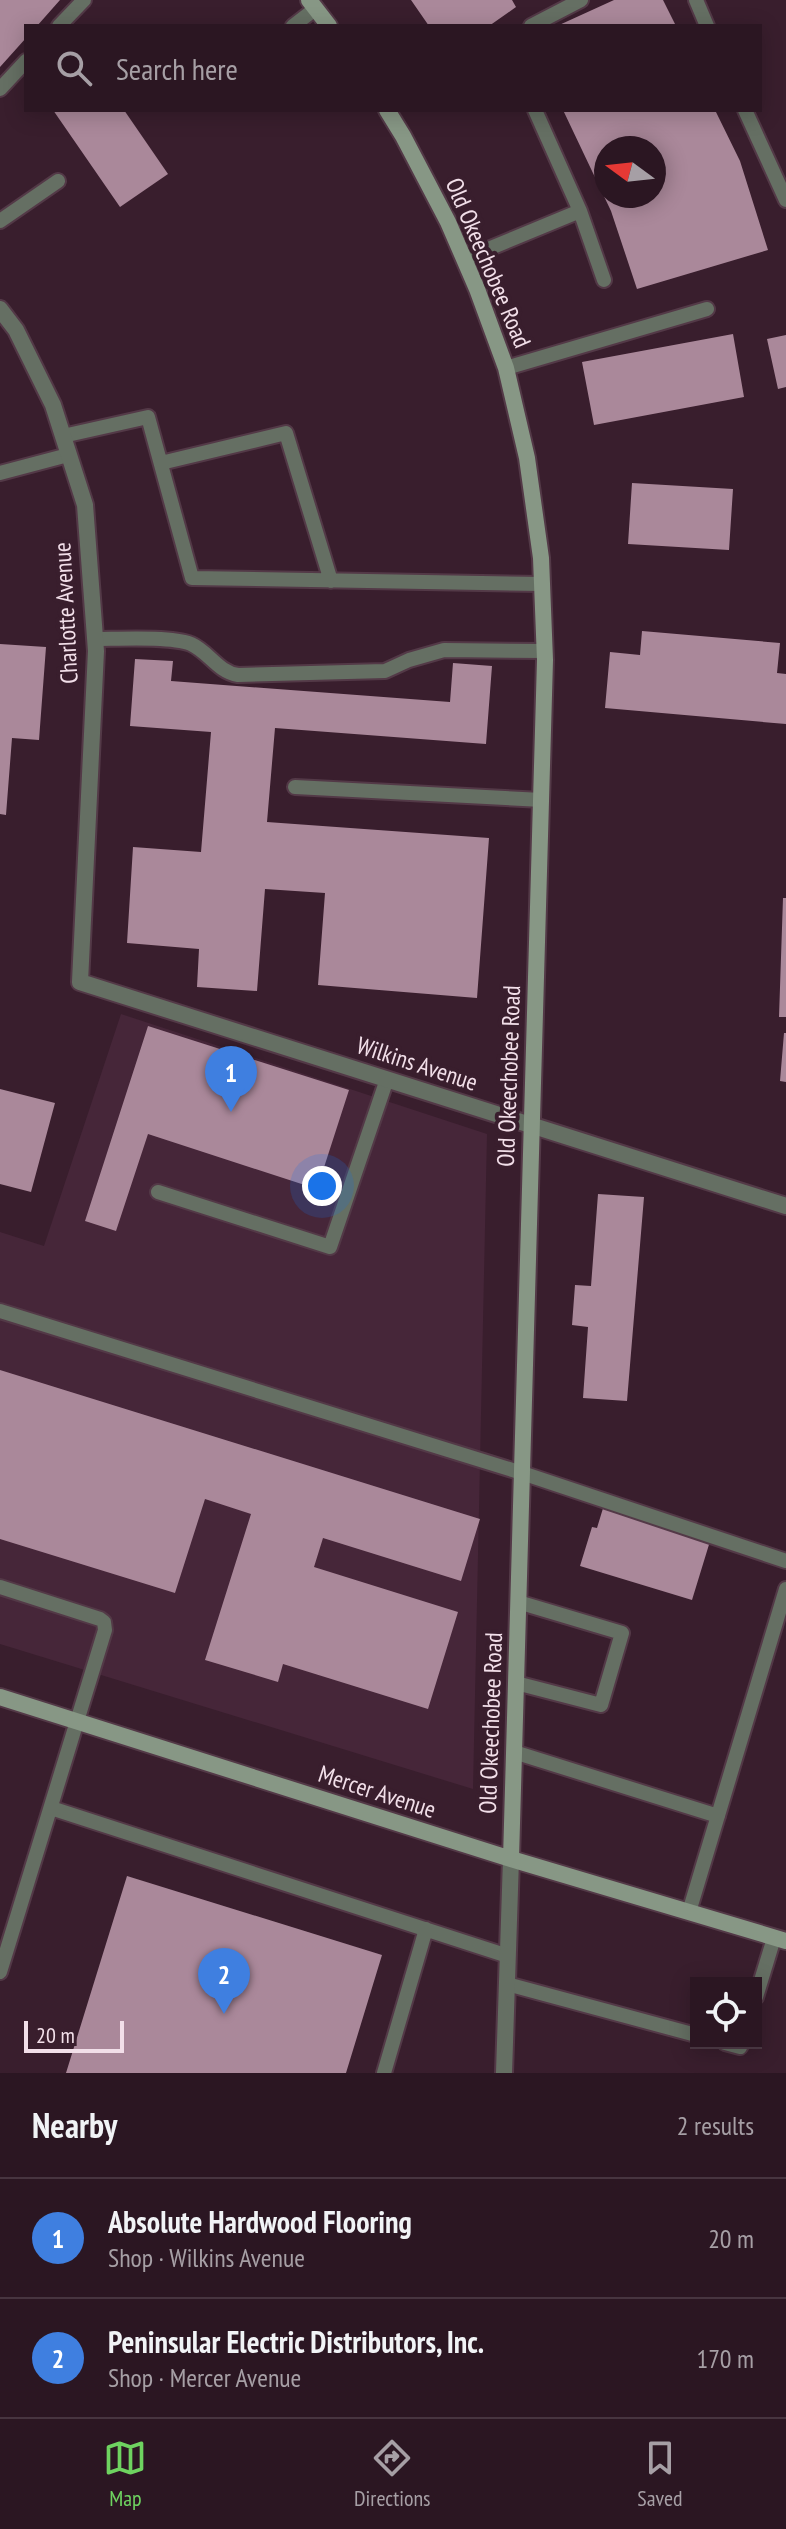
<!DOCTYPE html>
<html lang="en">
<head>
<meta charset="utf-8">
<style>
	body { margin:0; font-family:"PT Sans Narrow",sans-serif; background:#331f2a; color:#f1f3f6 }
	.controls { position:absolute; right:24px; bottom:24px; display:grid; overflow:hidden; border-radius:0px; box-shadow:0 4px 20px #0003 }
	.controls button { width:72px; height:72px; display:grid; place-items:center; padding:0; border:0; border-bottom:2px solid #473540; background:#2b1622; color:#f1f3f6; font:40px sans-serif }
	.compass { position:absolute; left:594px; top:136px; width:72px; height:72px; border-radius:50%; background:#2b1622; box-shadow:0 4px 20px #0003; rotate:285deg }
	.scale { position:absolute; left:24px; bottom:20px; width:100px; box-sizing:border-box; padding-left:8px; border:4px solid #f2dfe9; border-top:0; font-size:22px; line-height:28px; white-space:nowrap; color:#f2dfe9; -webkit-text-stroke:6px #391e2d; paint-order:stroke }
	.you { position:absolute; left:322px; top:1186px; width:28px; height:28px; margin:-20px; border:6px solid #fff; border-radius:50%; background:#1a73e8; box-shadow:0 0 0 12px #1a73e833 }
	.badge { display:grid; place-items:center; width:52px; height:52px; border-radius:50%; background:#6ed360; color:#fff; font-size:26px; font-weight:700 }
	.pin { position:absolute; translate:-50% -66px; filter:drop-shadow(0 2px 4px #0008) }
	.pin::after { content:''; position:absolute; top:42px; width:28px; height:24px; background:inherit; clip-path:polygon(0 0,100% 0,50% 100%) }
	.list { margin:0; padding:0; list-style:none }
	h2 { display:flex; justify-content:space-between; align-items:center; height:104px; margin:0; padding:0 32px; font-size:34px }
	h2 small { font-size:26px; font-weight:400; color:#a69fa5 }
	.list li { display:grid; grid-template-columns:52px 1fr auto; gap:24px; align-items:center; box-sizing:border-box; height:120px; padding:0 32px; border-top:2px solid #473540 }
	.list b { display:block; font-size:30px; white-space:nowrap }
	.list p { margin:0; font-size:26px; white-space:nowrap; color:#a69fa5 }
	.list em { font-size:26px; font-style:normal; color:#a69fa5 }
	.icon { flex:none; width:44px; height:44px; fill:none; stroke:currentColor; stroke-width:2; stroke-linecap:round; stroke-linejoin:round }
	.map { position:relative; flex:none; width:786px; height:2073px; overflow:hidden }
	.search { position:absolute; background:#2b1622; box-shadow:0 4px 20px #0003; left:24px; right:24px; top:24px; height:88px; display:flex; align-items:center; gap:20px; box-sizing:border-box; padding:0 28px; border-radius:0px; color:#a69fa5; font-size:30px }
	.sheet { height:344px; background:#2b1622 }
	nav { display:flex; justify-content:space-around; align-items:center; box-sizing:border-box; height:112px; border-top:2px solid #473540; background:#2b1622; font-size:22px; color:#a69fa5 }
	nav a { display:grid; justify-items:center; gap:4px }
	nav .on { color:#6ed360 }
	.map>svg:first-child { display:block }
	.built { fill:#462639 }
	.building { fill:#aa889a; fill-rule:evenodd }
	.lines { fill:none; stroke-linecap:round; stroke-linejoin:round }
	.lane-casing { stroke:#533947; stroke-width:18 }
	.street-casing { stroke:#533947; stroke-width:20 }
	.secondary-casing { stroke:#533947; stroke-width:20 }
	.lane { stroke:#656f63; stroke-width:14 }
	.street { stroke:#656f63; stroke-width:16 }
	.secondary { stroke:#879785; stroke-width:16 }
	.labels { text-anchor:middle; stroke-width:8; stroke-linejoin:round; paint-order:stroke }
	.street-label { font-size:24px; fill:#f2dfe9; stroke:#391e2d }
</style>
</head>
<body>
<div class="map">
<svg width="786" height="2073" viewBox="0 0 786 2073">
	<rect width="100%" height="100%" fill="#391e2d"/>
	<!-- built -->
	<path class="built" d="M121,1014l366,120 -14,655 -473,-145v-412l44,14z"/>
	<!-- building -->
	<path class="building" d="M0,0h60l-23,26h-11v12l-26,29z
		M411,0h101l4,7 -27,19h-60z
		M614,0h49l13,26h-119z
		M53,110h71l44,64 -48,33z
		M563,110h152l25,51 28,89 -131,39 -26,-78zM606,148h48v48h-48z
		M733,334l11,63 -150,28 -12,-63z
		M786,335v52l-8,2 -11,-50z
		M632,483l101,6 -4,61 -101,-6z
		M642,631l138,12 -3,30 9,1v50l-181,-16 5,-56 30,3z
		M0,644l46,3 -7,93 -27,-2 -6,77 -6,-1z
		M135,659l38,2 -2,20 279,21 3,-39 39,3 -6,78 -211,-16 -8,94 222,16 -12,160 -159,-13 7,-92 -60,-4 -8,102 -60,-4 2,-38 -72,-6 6,-96 68,5 10,-120 -81,-6z
		M783,898h3v119h-7z
		M148,1026l201,64 -32,99 -169,-55 -32,97 -31,-10z
		M784,1033h2v49l-6,-1z
		M0,1089l55,14 -24,89 -31,-8z
		M598,1194l46,3 -17,204 -44,-3 5,-71 -16,-2 3,-40 16,1z
		M0,1370l480,149 -19,62 -138,-43 -9,29 144,45 -30,97 -145,-45 -5,18 -73,-22 46,-146 -46,-15 -30,94 -175,-54z
		M604,1505l107,33 -19,62 -112,-34 12,-39 5,1z
		M127,1876l255,79 -36,118h-280z"/>
	<g class="lines">
		<defs>
			<path id="lane" d="M696,0l11,26
				M59,26l25,-26
				M293,26l22,-17
				M531,26l50,-26
				M0,89l26,-28
				M535,110l45,101
				M745,110l41,90
				M0,221l58,-40
				M464,259l116,-48 24,69
				M506,368l201,-59
				M63,436l85,-19 44,161 350,6
				M161,463l125,-30 45,148
				M0,473l68,-18
				M95,639c23,0 76,-3 96,5 18,8 27,28 47,31l147,-4 24,-11 35,-10 101,1
				M295,787l247,13
				M158,1192l172,55 57,-168
				M0,1311l522,162 264,88
				M0,1587l100,32 4,3 1,8 -105,342
				M516,1683l85,22 21,-72 -104,-31
				M514,1752l204,64
				M51,1808l457,148
				M689,1912l97,-323
				M507,1984l189,51
				M756,1997l18,-59
				M725,2043l15,4 2,-4
				M384,2073l42,-144"/>
			<path id="street" d="M0,309l16,21 37,75 32,100 11,146 -16,331 706,224
				M504,2073l7,-214"/>
			<path id="secondary" d="M309,0l20,26
				M387,110l16,26 45,86 29,67 29,79 21,90 14,100 4,102 -34,1199
				M0,1697l511,162 275,82"/>
		</defs>
		<!-- lane casing -->
		<use href="#lane" class="lane-casing"/>
		<!-- street casing -->
		<use href="#street" class="street-casing"/>
		<!-- secondary casing -->
		<use href="#secondary" class="secondary-casing"/>
		<!-- lane -->
		<use href="#lane" class="lane"/>
		<!-- street -->
		<use href="#street" class="street"/>
		<!-- secondary -->
		<use href="#secondary" class="secondary"/>
	</g>
	<g class="labels">
		<!-- street labels -->
		<g class="street-label">
			<text transform="translate(488 263) rotate(67)" y="8">Old Okeechobee Road</text>
			<text transform="translate(66 613) rotate(-93)" y="8">Charlotte Avenue</text>
			<text transform="translate(417 1064) rotate(18)" y="8">Wilkins Avenue</text>
			<text transform="translate(509 1076) rotate(-88)" y="8">Old Okeechobee Road</text>
			<text transform="translate(491 1723) rotate(-88)" y="8">Old Okeechobee Road</text>
			<text transform="translate(377 1792) rotate(18)" y="8">Mercer Avenue</text>
		</g>
	</g>
</svg>
<div class="controls">
<button><svg class="icon" aria-label="locate" viewBox="0 0 24 24"><circle cx="12" cy="12" r="6"/><path d="M12 2v4M12 18v4M2 12h4M18 12h4"/></svg></button>
</div>
<svg class="compass" viewBox="-18 -18 36 36"><path d="M0-13l5 13h-10z" fill="#e53935"/><path d="M0 13l5-13h-10z" fill="#a69fa5"/></svg>
<div class="scale">20 m</div>
<div class="you"></div>
<div class="pin badge" style="left:231px;top:1112px;background:#3f7fe0">1</div>
<div class="pin badge" style="left:224px;top:2014px;background:#3f7fe0">2</div>
<div class="search"><svg class="icon" aria-label="search" viewBox="0 0 24 24"><circle cx="10" cy="10" r="6"/><path d="M15 15l6 6"/></svg>Search here</div>
</div>
<section class="sheet">
<h2>Nearby<small>2 results</small></h2>
<ul class="list">
<li><span class="badge" style="background:#3f7fe0">1</span><div><b>Absolute Hardwood Flooring</b><p>Shop · Wilkins Avenue</p></div><em>20 m</em></li>
<li><span class="badge" style="background:#3f7fe0">2</span><div><b>Peninsular Electric Distributors, Inc.</b><p>Shop · Mercer Avenue</p></div><em>170 m</em></li>
</ul>
</section>
<nav>
<a class="on"><svg class="icon" aria-label="map" viewBox="0 0 24 24"><path d="M3 6l6-2 6 2 6-2v14l-6 2-6-2-6 2zM9 4v14M15 6v14"/></svg>Map</a>
<a><svg class="icon" aria-label="directions" viewBox="0 0 24 24"><path d="M12 3l9 9-9 9-9-9zM9 14v-3h6M13 9l2 2-2 2"/></svg>Directions</a>
<a><svg class="icon" aria-label="saved" viewBox="0 0 24 24"><path d="M7 4h10v16l-5-4-5 4z"/></svg>Saved</a>
</nav>
</body>
</html>
